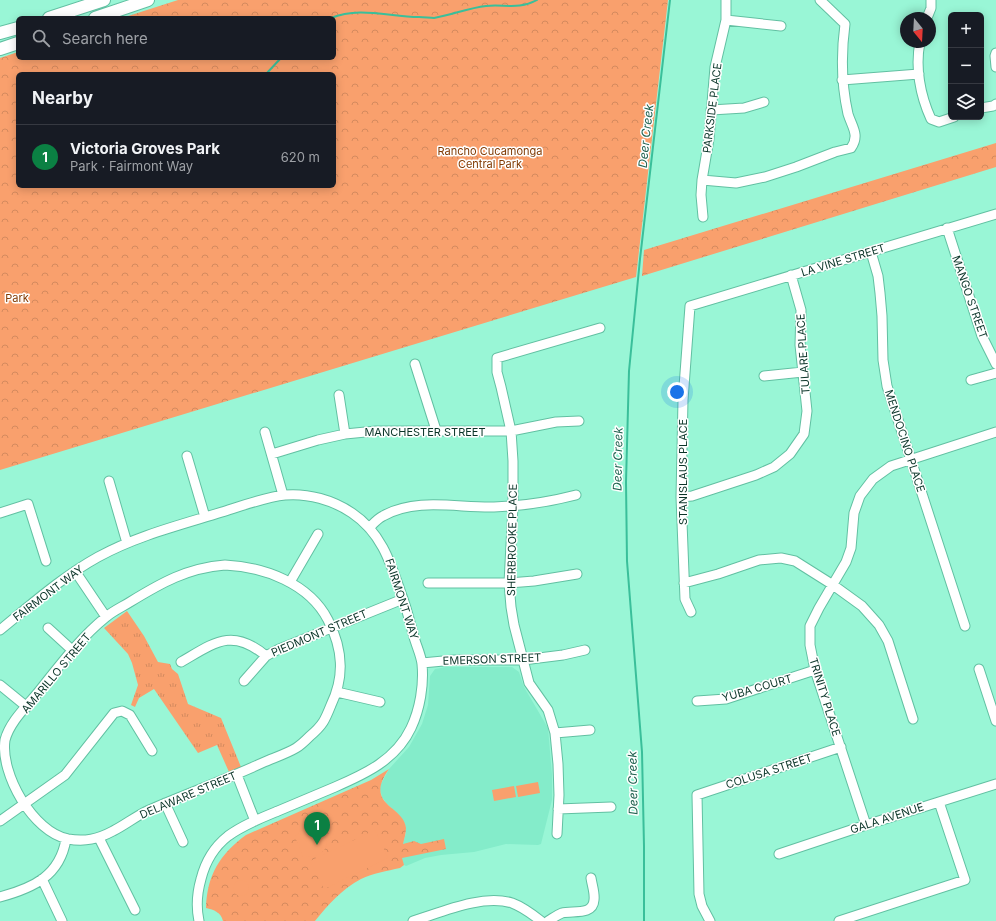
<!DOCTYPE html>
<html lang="en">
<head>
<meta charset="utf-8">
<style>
	body { margin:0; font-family:Inter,sans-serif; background:#242831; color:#f1f3f6 }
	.controls { position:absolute; right:12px; top:12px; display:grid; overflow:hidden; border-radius:6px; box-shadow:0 2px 10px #0003 }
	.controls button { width:36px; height:36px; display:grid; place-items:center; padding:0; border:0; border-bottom:1px solid #363941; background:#171b24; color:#f1f3f6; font:20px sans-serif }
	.compass { position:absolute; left:900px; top:12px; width:36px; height:36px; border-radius:50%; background:#171b24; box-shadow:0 2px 10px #0003; rotate:162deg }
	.you { position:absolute; left:677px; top:392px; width:14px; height:14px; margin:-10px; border:3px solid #fff; border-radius:50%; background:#1a73e8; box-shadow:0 0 0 6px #1a73e833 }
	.badge { display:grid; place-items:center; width:26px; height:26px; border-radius:50%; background:#0b8043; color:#fff; font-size:13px; font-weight:700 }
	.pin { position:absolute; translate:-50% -33px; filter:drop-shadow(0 1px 2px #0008) }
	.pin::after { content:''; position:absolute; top:21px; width:14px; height:12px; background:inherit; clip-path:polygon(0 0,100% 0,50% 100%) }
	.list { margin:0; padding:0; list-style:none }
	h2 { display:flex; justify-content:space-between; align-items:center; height:52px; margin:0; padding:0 16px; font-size:17px }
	h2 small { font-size:13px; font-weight:400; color:#9ea1a6 }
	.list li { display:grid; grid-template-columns:26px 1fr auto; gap:12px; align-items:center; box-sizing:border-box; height:64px; padding:0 16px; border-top:1px solid #363941 }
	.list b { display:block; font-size:15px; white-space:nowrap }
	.list p { margin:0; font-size:13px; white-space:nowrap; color:#9ea1a6 }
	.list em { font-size:13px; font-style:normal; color:#9ea1a6 }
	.icon { flex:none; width:22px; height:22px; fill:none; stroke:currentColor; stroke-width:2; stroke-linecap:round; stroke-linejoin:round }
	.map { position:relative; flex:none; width:996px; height:921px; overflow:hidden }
	.search { position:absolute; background:#171b24; box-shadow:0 2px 10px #0003; left:16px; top:16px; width:320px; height:44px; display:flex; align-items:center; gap:10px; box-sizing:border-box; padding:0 14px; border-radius:6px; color:#9ea1a6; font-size:15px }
	.panel { position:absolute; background:#171b24; box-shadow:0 2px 10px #0003; left:16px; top:72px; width:320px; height:116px; border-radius:6px }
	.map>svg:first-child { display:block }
	.built { fill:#84ecca }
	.grass { fill:url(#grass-tufts) }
	.park { fill:url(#park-crowns); fill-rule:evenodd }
	.pitch { fill:#f9a06d }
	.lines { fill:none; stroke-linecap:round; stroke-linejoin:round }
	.stream { stroke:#3abf9a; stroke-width:2 }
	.minor-casing { stroke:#62c0a2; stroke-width:11 }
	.major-casing { stroke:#62c0a2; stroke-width:14 }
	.minor { stroke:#fff; stroke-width:9 }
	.major { stroke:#fff; stroke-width:12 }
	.labels { text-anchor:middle; stroke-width:3; stroke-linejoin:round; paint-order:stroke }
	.street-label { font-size:11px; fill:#0a3428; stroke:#fff }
	.park-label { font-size:11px; fill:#803a03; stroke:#fff }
	.water-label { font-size:12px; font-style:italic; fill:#206350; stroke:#fff }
</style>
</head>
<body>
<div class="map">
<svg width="996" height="921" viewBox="0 0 996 921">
	<defs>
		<pattern id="grass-tufts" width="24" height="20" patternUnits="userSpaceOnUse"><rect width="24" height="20" fill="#f9a06d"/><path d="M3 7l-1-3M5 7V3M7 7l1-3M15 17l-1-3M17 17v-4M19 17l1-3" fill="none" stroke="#d48a5e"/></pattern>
		<pattern id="park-crowns" width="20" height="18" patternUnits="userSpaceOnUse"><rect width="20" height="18" fill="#f9a06d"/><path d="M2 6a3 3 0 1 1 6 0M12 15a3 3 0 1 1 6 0" fill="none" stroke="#d48a5e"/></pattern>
	</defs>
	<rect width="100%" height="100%" fill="#99f6d6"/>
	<!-- built -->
	<path class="built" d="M446,667h66l7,5 5,15 24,41 4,47v25l-11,44 -3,1 -32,-1 -32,8 -33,3 -16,3 -19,8 -2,-1 -2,-4 -1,-11 5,-17 -1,-9 -7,-10 -11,-10 -5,-7 -2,-8 1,-5 8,-15 20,-22 13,-23 6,-19 2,-29 5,-7z"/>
	<!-- grass -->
	<path class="grass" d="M127,611l17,25 14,26 12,2 2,5 6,5 10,30 33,14 20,49 -12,5 -12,-27 -19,8 -44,-64 -15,9 -4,9 -4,-2 7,-20 -6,-22 -4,-9 -24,-26z"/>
	<!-- park -->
	<path class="park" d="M178,0h490l-32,277 -636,193v-412l18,-6v6h316v-40h-212zM18,74h316v112h-316z
		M996,143v24l-354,109 2,-26z
		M389,769c-26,37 15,36 17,59 0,6 -2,11 -3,16l11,-3 7,3 23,-5 2,10 -44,9 2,7 -4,3c-13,3 -27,5 -39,11 -19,10 -33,26 -46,42h-92c-2,-9 -9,-11 -17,-13 1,-33 14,-54 40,-73l125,-55z"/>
	<!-- pitch -->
	<path class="pitch" d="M538,782l2,11 -22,4 -2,-11z
		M514,786l2,11 -22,4 -2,-11z
		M315,825c20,15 13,33 -12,32l-8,-20 4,-5z
		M375,830l13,28 -64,31 -14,-28z
		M233 888a8 8 0 1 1 16 0a8 8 0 1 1-16 0Z"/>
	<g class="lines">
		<!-- stream -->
		<path class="stream" d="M331,18c28,-12 59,-1 88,-1 5,0 11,1 15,1 18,-3 34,-10 52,-12 18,-2 33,4 51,-6
			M266,74l15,-16
			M644,921v-75l-2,-94 -15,-191 -1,-79 3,-111 11,-112 30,-259"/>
		<defs>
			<path id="minor" d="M927,18l4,-10v-8
				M726,20l55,6
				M920,42c-5,25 0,53 11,77l8,3 15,-5
				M996,53l-1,3 1,11
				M842,80l77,-6
				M981,108l12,-2 3,-2
				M711,110l33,-2 20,-6
				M702,180l34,3 29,-6 31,-10 39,-15 16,-4c9,-13 1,-21 -3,-34 -7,-31 -7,-60 -3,-90l-25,-24
				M703,217l-2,-22 1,-15 7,-41 6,-72 11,-47v-20
				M947,228l35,108 14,28
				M871,252l7,24 2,17 2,23 1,44 4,26 78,240
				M415,364l21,66
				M764,376l39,-4
				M971,380l25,-7
				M339,395l6,39
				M265,432l18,63
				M272,454l46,-14 27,-6 31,-3h135l45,-9 23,-1
				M187,456l18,61
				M109,481l18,62
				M681,497l11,-1 64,-21 18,-8 16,-13 14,-20 3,-23 -7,-66 1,-35 -10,-35
				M0,513l28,-9 18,57
				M369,528c4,-4 8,-9 14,-12 33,-19 75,-8 111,-9 28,-1 55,-5 82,-12
				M225,565c39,2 84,18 103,55 15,29 17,56 3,85 -6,15 -8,20 -21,31 -4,4 -9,9 -14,12 -10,6 -23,10 -34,15 -37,17 -76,31 -113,47 -13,6 -24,15 -36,21 -15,8 -28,11 -45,8 -35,-7 -68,-65 -63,-99 5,-19 23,-35 35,-50 20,-25 40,-52 66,-73 7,-6 16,-10 24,-15 31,-19 57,-34 95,-37z
				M75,571l31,46
				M290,582l28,-48
				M428,583h81l25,-2 43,-7
				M684,583l34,-9 41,-14 22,-2 14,3 38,24 29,21 17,19 9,16 25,78
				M691,612l-6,-13 -4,-102 2,-97 7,-94 306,-92
				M48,628l24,22
				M0,630c32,-26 62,-53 98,-73 38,-21 82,-32 124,-45 19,-6 44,-15 63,-17 23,-2 48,5 67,18 30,20 39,51 50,83 5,13 8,27 12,41 2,8 7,18 8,27 2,21 -2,45 -11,64 -15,32 -46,46 -76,59 -19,8 -38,16 -57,24 -17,7 -35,14 -50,25 -14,11 -23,27 -27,43 -4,14 -5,28 -2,42
				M181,662c33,-19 51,-35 85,-6
				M422,663l32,-3h69l40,-5 22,-5
				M979,669l17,52
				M244,681l22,-25 13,-7 124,-50
				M0,685l27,22
				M337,692l43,10
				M697,701l29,-2 89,-29
				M555,733l35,-3
				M237,775l18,46
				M165,803l18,39
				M558,809l53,-2
				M0,821l65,-46 49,-62 8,-2 8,4 22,36
				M866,825l-51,-155 -5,-25v-19l9,-18 27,-46 5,-14 3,-35 6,-17 13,-17 18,-13 105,-34
				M557,834l2,-39 -1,-31 -3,-31 -7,-23 -19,-27 -15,-58 -3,-18 -2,-24 4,-77v-45l-2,-30 -10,-44 -4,-15v-14l103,-30
				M99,838l36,72
				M779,854l87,-29 130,-41
				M42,879l20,42
				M0,897c33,-9 60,-21 66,-58
				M413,921c29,-9 69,-27 99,-18 11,4 20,11 29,18
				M548,921c5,-3 9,-6 14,-8 10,-3 31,3 32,-13 1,-7 -2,-15 -3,-22
				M710,921l-8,-15 -3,-12 -2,-99 144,-48
				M839,921l126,-41 -26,-78"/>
			<path id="major" d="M49,18l55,-18
				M95,18l53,-18
				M0,33l18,-5
				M0,49l18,-6"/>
		</defs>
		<!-- minor casing -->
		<use href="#minor" class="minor-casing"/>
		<!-- major casing -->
		<use href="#major" class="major-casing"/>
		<!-- minor -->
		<use href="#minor" class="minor"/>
		<!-- major -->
		<use href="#major" class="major"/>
	</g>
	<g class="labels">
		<!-- street labels -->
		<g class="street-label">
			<text transform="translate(712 108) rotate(-83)" y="4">PARKSIDE PLACE</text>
			<text transform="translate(843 260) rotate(-17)" y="4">LA VINE STREET</text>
			<text transform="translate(970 297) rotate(71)" y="4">MANGO STREET</text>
			<text transform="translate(803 354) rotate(-94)" y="4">TULARE PLACE</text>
			<text x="425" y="436">MANCHESTER STREET</text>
			<text transform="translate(905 441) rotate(72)" y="4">MENDOCINO PLACE</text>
			<text transform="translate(683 472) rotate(-90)" y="4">STANISLAUS PLACE</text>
			<text transform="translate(512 540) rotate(-89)" y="4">SHERBROOKE PLACE</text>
			<text transform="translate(48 593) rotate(-37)" y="4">FAIRMONT WAY</text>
			<text transform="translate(402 599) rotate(72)" y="4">FAIRMONT WAY</text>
			<text transform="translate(319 633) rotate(-23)" y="4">PIEDMONT STREET</text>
			<text transform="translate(492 659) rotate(-2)" y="4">EMERSON STREET</text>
			<text transform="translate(56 673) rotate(-50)" y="4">AMARILLO STREET</text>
			<text transform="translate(757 688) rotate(-16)" y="4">YUBA COURT</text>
			<text transform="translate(825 697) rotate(73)" y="4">TRINITY PLACE</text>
			<text transform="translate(769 771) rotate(-18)" y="4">COLUSA STREET</text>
			<text transform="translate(188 795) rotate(-23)" y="4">DELAWARE STREET</text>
			<text transform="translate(887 818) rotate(-18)" y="4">GALA AVENUE</text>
		</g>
		<!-- park labels -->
		<g class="park-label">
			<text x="490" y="155">Rancho Cucamonga<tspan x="490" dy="13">Central Park</tspan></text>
			<text x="17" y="302">Park</text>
		</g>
		<!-- water labels -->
		<g class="water-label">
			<text transform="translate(646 136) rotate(-84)" y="4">Deer Creek</text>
			<text transform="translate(618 459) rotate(-89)" y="4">Deer Creek</text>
			<text transform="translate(633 783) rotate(-91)" y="4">Deer Creek</text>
		</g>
	</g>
</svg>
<div class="controls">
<button>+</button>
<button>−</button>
<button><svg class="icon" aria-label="layers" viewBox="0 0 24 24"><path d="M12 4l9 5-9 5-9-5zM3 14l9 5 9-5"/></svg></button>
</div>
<svg class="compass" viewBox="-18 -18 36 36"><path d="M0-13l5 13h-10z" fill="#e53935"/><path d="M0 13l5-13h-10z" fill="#9ea1a6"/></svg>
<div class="you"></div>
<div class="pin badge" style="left:317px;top:845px">1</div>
<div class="search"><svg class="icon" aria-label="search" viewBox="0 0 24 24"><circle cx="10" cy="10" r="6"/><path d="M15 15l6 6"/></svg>Search here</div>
<section class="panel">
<h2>Nearby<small></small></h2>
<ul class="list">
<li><span class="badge">1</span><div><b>Victoria Groves Park</b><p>Park · Fairmont Way</p></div><em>620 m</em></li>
</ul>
</section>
</div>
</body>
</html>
